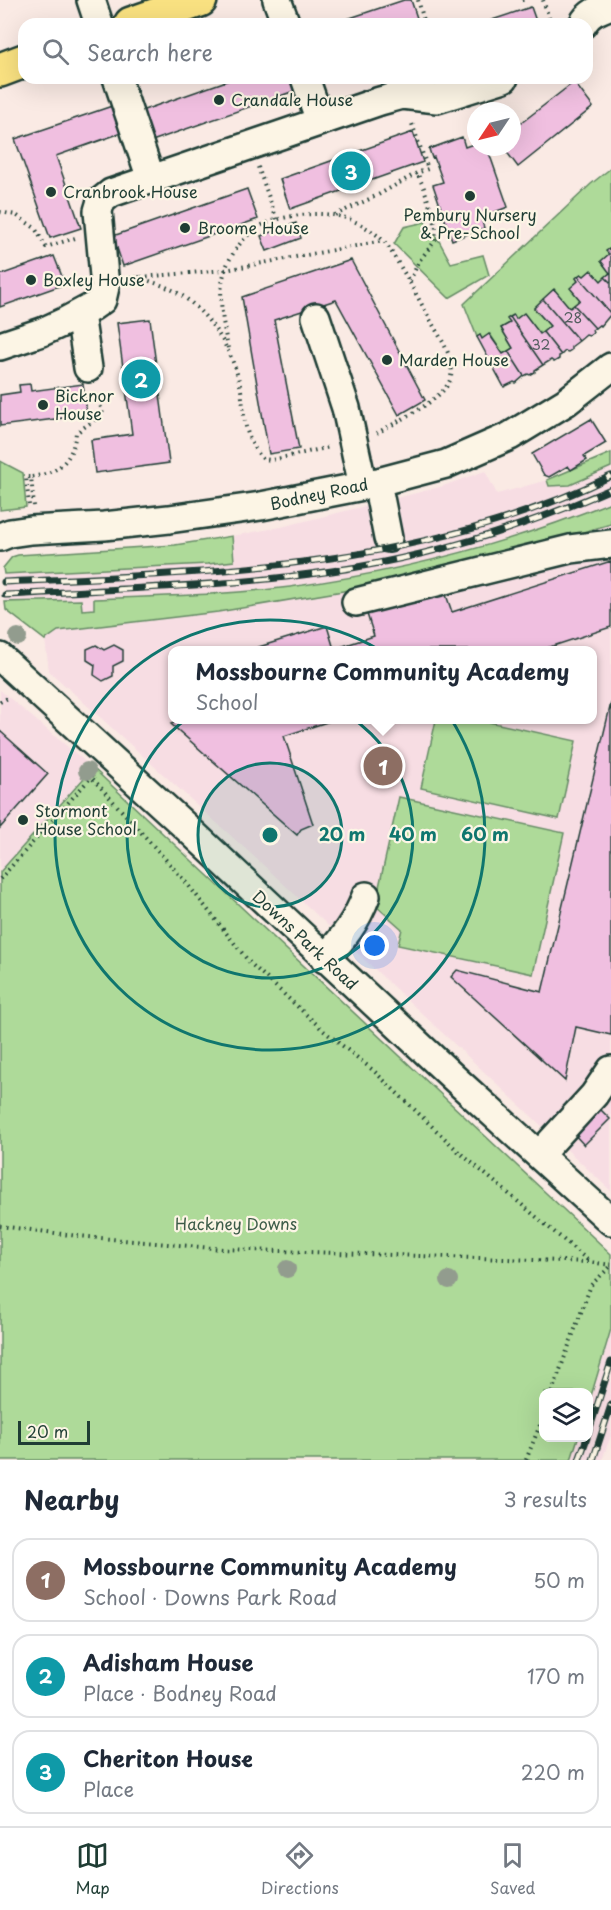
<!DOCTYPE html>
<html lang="en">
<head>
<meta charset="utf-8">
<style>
	body { margin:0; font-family:"Playpen Sans",sans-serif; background:#f2f2f3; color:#1f2937 }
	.controls { position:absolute; right:18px; bottom:18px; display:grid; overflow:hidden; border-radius:12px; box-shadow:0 6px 24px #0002 }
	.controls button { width:54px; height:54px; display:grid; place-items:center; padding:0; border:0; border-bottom:2px solid #e0e1e3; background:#fff; color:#1f2937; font:30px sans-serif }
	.compass { position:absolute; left:467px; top:102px; width:54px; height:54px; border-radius:50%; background:#fff; box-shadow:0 6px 24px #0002; rotate:235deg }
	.scale { position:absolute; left:18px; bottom:15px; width:72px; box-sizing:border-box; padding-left:6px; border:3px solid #1f3d34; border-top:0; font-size:16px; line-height:21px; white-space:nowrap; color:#1f3d34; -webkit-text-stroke:4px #fcf5e5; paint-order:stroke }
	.you { position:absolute; left:375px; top:946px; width:21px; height:21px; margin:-15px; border:4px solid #fff; border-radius:50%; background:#1a73e8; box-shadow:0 0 0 9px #1a73e833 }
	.badge { display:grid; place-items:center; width:39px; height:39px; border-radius:50%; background:#1f3d34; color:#fff; font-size:20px; font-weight:700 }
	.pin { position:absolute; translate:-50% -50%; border:3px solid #fff; box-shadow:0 2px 6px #0006 }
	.popup { position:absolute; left:168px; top:646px; width:429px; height:78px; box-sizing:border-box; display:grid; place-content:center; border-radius:12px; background:#fff; filter:drop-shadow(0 2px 4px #0005); font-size:20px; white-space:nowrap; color:#747a83 }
	.popup b { font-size:22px; color:#1f2937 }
	.popup::after { content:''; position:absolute; left:50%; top:100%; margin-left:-12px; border:12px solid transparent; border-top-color:#fff }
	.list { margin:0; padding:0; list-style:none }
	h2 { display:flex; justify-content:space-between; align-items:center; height:78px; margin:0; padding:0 24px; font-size:26px }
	h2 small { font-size:20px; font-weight:400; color:#747a83 }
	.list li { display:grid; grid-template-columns:39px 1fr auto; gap:18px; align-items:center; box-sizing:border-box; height:84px; margin:0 12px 12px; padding:0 12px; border:2px solid #e0e1e3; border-radius:18px }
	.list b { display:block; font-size:22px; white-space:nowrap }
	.list p { margin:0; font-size:20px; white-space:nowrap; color:#747a83 }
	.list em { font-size:20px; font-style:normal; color:#747a83 }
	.icon { flex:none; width:33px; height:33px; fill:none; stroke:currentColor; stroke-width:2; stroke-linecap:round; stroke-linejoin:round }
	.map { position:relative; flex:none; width:611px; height:1460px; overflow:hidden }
	.search { position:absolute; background:#fff; box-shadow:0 6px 24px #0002; left:18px; right:18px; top:18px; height:66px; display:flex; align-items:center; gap:15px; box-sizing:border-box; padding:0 21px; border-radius:18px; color:#747a83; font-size:22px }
	.sheet { height:366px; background:#fff }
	nav { display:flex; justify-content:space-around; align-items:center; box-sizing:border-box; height:84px; border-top:2px solid #e0e1e3; background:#fff; font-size:16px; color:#747a83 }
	nav a { display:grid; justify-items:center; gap:3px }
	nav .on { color:#1f3d34 }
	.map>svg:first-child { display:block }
	.built { fill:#f7dde3; fill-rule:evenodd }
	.green { fill:#aeda99; stroke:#668c66; stroke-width:1.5 }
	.building { fill:#f0bfe0; stroke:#1f3d34; stroke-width:1.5 }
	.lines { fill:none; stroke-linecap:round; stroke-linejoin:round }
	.minor-casing { stroke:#1f3d34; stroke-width:32 }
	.major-casing { stroke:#1f3d34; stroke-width:38 }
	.path { stroke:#1f3d34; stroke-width:4; stroke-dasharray:1.5 4.5; stroke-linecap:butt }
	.minor { stroke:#fcf5e5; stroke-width:27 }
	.major { stroke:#f9e181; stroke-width:33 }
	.rail-casing { stroke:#1f3d34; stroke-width:7 }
	.rail { stroke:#fcf5e5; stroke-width:4.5; stroke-dasharray:14; stroke-linecap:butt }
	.tree { fill:#929c8e }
	.ring { fill:none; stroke:#0f766e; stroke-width:3 }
	.poi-dot { fill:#1f3d34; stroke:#fcf5e5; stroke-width:2 }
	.labels { text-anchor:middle; stroke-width:4.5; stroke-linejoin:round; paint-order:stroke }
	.number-label { font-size:14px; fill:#535e5f }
	.poi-label { font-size:16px; fill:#1f3d34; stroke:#fcf5e5; text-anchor:start }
	.street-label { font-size:16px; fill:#1f3d34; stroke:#fcf5e5 }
	.park-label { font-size:16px; fill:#3c5c48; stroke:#fcf5e5 }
	.centre { fill:#0f766e; stroke:#fcf5e5; stroke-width:3 }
	.ring-label { font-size:18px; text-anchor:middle; font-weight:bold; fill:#0f766e; stroke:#fcf5e5; stroke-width:4.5; stroke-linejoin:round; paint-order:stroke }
</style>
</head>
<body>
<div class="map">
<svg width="611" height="1460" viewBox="0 0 611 1460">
	<rect width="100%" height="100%" fill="#faeae4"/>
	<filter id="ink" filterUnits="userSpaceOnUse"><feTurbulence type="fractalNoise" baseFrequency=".0167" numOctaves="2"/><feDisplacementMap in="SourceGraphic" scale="12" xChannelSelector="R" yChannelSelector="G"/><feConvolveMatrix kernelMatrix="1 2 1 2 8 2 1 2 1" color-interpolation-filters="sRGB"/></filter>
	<g filter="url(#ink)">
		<!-- built -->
		<path class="built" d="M611,467v35l-43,18 -140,42 -71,15 -70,10 -80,7 -113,5v10l-12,1 -1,-10 -76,2 -1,-28 204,-10 26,-3 -2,-25 49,-9 100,-25 59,-15 45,-16 12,23 50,-14 2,6 44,-11z
			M611,524v667l-340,-319 -222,-201 -4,-31 13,-9 160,-19 125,-21 216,-52zM173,650h420v70h-420z
			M0,690l93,78 -93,104z
			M611,1329v107l-9,24h-31l7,-22h10l1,-43 3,1z"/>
		<!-- green -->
		<path class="green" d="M611,168v80l-4,3 2,3 -8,7 9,12 -9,8 -17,-5 -3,-2 -5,4 2,3 2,19 -10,8 -17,-18 -19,18 16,18 -10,8 -16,-20 -8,5 -3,-4 -5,3 2,5 -9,5 12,20 -10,6 -13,-20 -8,5 -2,-4 -3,2 -13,-33 127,-120z
			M425,222l14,19 12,22 32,-8 6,20 -40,23 -55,-54 10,-17z
			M611,453v14l-41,18 -21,1 -2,-6z
			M0,461l23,12 3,34 -26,3z
			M611,502v22l-52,15 -216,52 -125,21 -160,19 -13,9 -39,-30 -1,-8 76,-2 1,10 12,-1v-10c65,-3 131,-4 196,-12 110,-15 218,-43 321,-85z
			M232,536l2,25 -26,3 -204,10 -1,-6 9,-11 6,-2 157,-10z
			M436,720h44l96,21 -17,78 -138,-31z
			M93,768l518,486v75l-20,67 -2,-1 -1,-3h-44v46h34l-7,22h-571v-588z
			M399,797l165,36 -31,141 -135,-29 4,-16 -27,-24z"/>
		<!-- building -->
		<path class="building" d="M404,0h7l8,24h-87z
			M531,7l6,17h-57z
			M235,78h57l5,12 -145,51 -11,-30z
			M574,82l19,25 -75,60 -15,-20h9v-17z
			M115,105l9,27 -68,24 25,72 -31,10 -35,-99z
			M413,132l10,30 -133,47 -10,-30z
			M462,137l3,10 11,-4v4h11l21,60 -27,10 3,11 -32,12 -19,-55 10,-3 -9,-25 -2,1 -3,-9z
			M247,189l11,30 -135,47 -10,-30z
			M296,223l5,15 -34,13 -6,-15z
			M609,249l2,2v32l-6,-6 5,-4 -9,-12 8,-7 -3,-3z
			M54,256l11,28 -65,23v-32z
			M351,260l74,140 -26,15 -63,-115 -62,20 25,129 -30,5 -27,-157z
			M591,270l10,11 4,-4 6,6v31l-33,-38 3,-2 3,2z
			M578,276l33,38 -10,12 -2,-1 -4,3 -21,-23 6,-5 -10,-12 8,-7 -2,-3z
			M554,289l16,19 4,-3 21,23 -3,2 1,3 -4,3 -3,-1 -7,6 -36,-42z
			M543,299l36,42 -8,6v3l-3,2 -3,-1 -4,4 -18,-23 7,-6 -16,-18z
			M524,313l16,21 3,-2 18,23 -2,1v3l-5,3 -3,-2 -8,5 -33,-48 4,-2 2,4z
			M510,317l33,48 -8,5v2l-5,3 -2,-1 -4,2 -16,-25 5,-3 -12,-20 9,-5 -3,-4z
			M150,319l19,144 -74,10 -4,-33 41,-6 -15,-111z
			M489,334l14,20 5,-3 16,25 -8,7 -2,-1 -10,5 -27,-50 3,-2 2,4z
			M30,384l1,7 52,-7 4,31 -87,11v-31l20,-3 -1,-7z
			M591,419l15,24 -22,13 3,4 -16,10 -3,-4 -19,11 -5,-2 -12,-21z
			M611,561v66l-70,23h-292l78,-24 7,23 40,-13 -7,-22 77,-25 8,23z
			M96,645l8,5 10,-5 9,5v11l-10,5v10l-10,5 -9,-6 1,-10 -8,-5v-11z
			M611,703v332l-35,-8 -11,54 -114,-104 6,-7 85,22z
			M182,720h151l-49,16 29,88 -12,5 -4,6 -126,-111z
			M0,731l48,43 -48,54z
			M599,1108l11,11 -26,26 -11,-12z"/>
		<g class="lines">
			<defs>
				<path id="minor" d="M91,0l8,24
					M277,0l9,24
					M583,24c5,-11 17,-15 28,-19
					M117,78l34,101
					M305,78l15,43
					M80,314l8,54
					M316,317l30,91 17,78
					M0,346l42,-14 24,-11 26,-14 10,-7 3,-13 -7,-76 3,-10 10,-8 269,-92 22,-6 35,4 67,-21
					M377,482l11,56
					M0,537l10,-4 21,-3 73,-4 65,-7 92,-13 102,-20 83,-22 64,-28 56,-34 45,-35
					M356,602l214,-53 41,-5
					M0,657l185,169 269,252 157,143
					M325,959c18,-21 31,-36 41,-63
					M539,1155l55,-60 17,-25"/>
				<path id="major" d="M131,24l69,-24
					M0,70l24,-9"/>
			</defs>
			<!-- minor casing -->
			<use href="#minor" class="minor-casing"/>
			<!-- major casing -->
			<use href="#major" class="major-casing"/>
			<!-- path -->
			<path class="path" d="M418,0l7,24
				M522,0h5
				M543,0l8,24
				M258,167l19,53
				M0,212l16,3 19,13 11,19 29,-9
				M335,215l43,-20 39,-22 11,-4 -17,-48
				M138,277c17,6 36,11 50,23 27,22 47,56 53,90 4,28 2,47 22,69l9,1 58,-13
				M129,278l96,-8 158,-29
				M410,281l9,-20 16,-20 1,-15 -12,-38 -7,-15
				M228,348c-5,-25 -11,-53 -3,-77 4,-15 19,-35 32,-43 19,-12 55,-16 76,-13 17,2 36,13 49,24 5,5 9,12 13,19 13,20 24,42 36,63 9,17 26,39 19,59 -7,20 -54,42 -73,53
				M29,505l-3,-28h5
				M34,506l-3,-29c28,-4 41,-16 45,-44l27,-19 -7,-22
				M0,702l10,-5
				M93,779l92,102 65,82 74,68 50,40 85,81 131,110
				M0,879l93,-104
				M0,1226l78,10 145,13 367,13 21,3
				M552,1392l39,-107 20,-19
				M526,1460l18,-45"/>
			<!-- minor -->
			<use href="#minor" class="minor"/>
			<!-- major -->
			<use href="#major" class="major"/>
			<defs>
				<path id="rail" d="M4,582c206,-9 418,-13 607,-106
					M5,595c109,-6 219,-8 327,-24 97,-14 190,-43 279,-82
					M588,1434l23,-72
					M579,1460l8,-22
					M593,1460l18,-55"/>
			</defs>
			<!-- rail casing -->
			<use href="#rail" class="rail-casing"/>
			<!-- rail -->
			<use href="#rail" class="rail"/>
		</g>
		<!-- trees -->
		<g class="tree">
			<circle cx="18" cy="637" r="9"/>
			<circle cx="87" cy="771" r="9"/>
			<circle cx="287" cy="1269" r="9"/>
			<circle cx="449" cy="1280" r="9"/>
		</g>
	</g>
	<!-- distance rings -->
	<circle cx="270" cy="835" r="72" fill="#0f766e" fill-opacity=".12"/>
	<g class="ring">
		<circle cx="270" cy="835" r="72"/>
		<circle cx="270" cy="835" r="143"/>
		<circle cx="270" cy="835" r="215"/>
	</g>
	<!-- markers -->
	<g class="poi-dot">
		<circle cx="219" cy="100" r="6"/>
		<circle cx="51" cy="192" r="6"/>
		<circle cx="470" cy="196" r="6"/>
		<circle cx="185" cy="228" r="6"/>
		<circle cx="31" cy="280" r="6"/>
		<circle cx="387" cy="360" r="6"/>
		<circle cx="43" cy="405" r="6"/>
		<circle cx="23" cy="820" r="6"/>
	</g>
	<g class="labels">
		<!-- number labels -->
		<g class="number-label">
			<text x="573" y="323">28</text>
			<text x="541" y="350">32</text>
		</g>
		<!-- poi labels -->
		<g class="poi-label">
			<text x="231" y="106">Crandale House</text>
			<text x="63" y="198">Cranbrook House</text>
			<text x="470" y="221" text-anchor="middle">Pembury Nursery<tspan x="470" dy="18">&amp; Pre-School</tspan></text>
			<text x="197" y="234">Broome House</text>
			<text x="43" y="286">Boxley House</text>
			<text x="399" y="366">Marden House</text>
			<text x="55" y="402">Bicknor<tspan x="55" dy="18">House</tspan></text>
			<text x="35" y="817">Stormont<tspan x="35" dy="18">House School</tspan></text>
		</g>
		<!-- street labels -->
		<g class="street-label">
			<text transform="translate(319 494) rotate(-12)" y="6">Bodney Road</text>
			<text transform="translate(305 940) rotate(43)" y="6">Downs Park Road</text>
		</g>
		<!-- park labels -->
		<g class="park-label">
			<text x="236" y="1230">Hackney Downs</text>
		</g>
	</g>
	<circle cx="270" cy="835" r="9" class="centre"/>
	<g class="ring-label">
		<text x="342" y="841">20 m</text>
		<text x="413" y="841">40 m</text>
		<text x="485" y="841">60 m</text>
	</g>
</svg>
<div class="controls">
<button><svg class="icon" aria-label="layers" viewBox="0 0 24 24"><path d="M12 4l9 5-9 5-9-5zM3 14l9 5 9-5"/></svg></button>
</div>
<svg class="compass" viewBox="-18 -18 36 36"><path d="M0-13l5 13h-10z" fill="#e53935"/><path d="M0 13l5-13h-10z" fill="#747a83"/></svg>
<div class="scale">20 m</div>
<div class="you"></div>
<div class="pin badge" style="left:383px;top:766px;background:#8d6e63">1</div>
<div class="popup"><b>Mossbourne Community Academy</b>School</div>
<div class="pin badge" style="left:141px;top:379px;background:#0f9aa8">2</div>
<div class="pin badge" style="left:351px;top:171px;background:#0f9aa8">3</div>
<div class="search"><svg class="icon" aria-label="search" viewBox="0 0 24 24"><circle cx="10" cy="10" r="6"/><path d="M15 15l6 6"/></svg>Search here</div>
</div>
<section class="sheet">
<h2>Nearby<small>3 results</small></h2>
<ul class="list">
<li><span class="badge" style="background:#8d6e63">1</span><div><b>Mossbourne Community Academy</b><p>School · Downs Park Road</p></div><em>50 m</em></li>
<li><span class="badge" style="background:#0f9aa8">2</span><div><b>Adisham House</b><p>Place · Bodney Road</p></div><em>170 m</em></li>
<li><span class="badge" style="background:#0f9aa8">3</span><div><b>Cheriton House</b><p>Place</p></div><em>220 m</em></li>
</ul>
</section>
<nav>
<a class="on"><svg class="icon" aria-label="map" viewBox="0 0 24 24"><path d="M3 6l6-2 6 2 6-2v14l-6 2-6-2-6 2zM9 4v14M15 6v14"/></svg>Map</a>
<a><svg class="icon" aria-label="directions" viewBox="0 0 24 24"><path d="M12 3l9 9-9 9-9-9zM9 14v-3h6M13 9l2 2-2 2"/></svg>Directions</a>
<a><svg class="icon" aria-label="saved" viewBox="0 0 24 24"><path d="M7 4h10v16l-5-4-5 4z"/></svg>Saved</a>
</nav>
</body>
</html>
